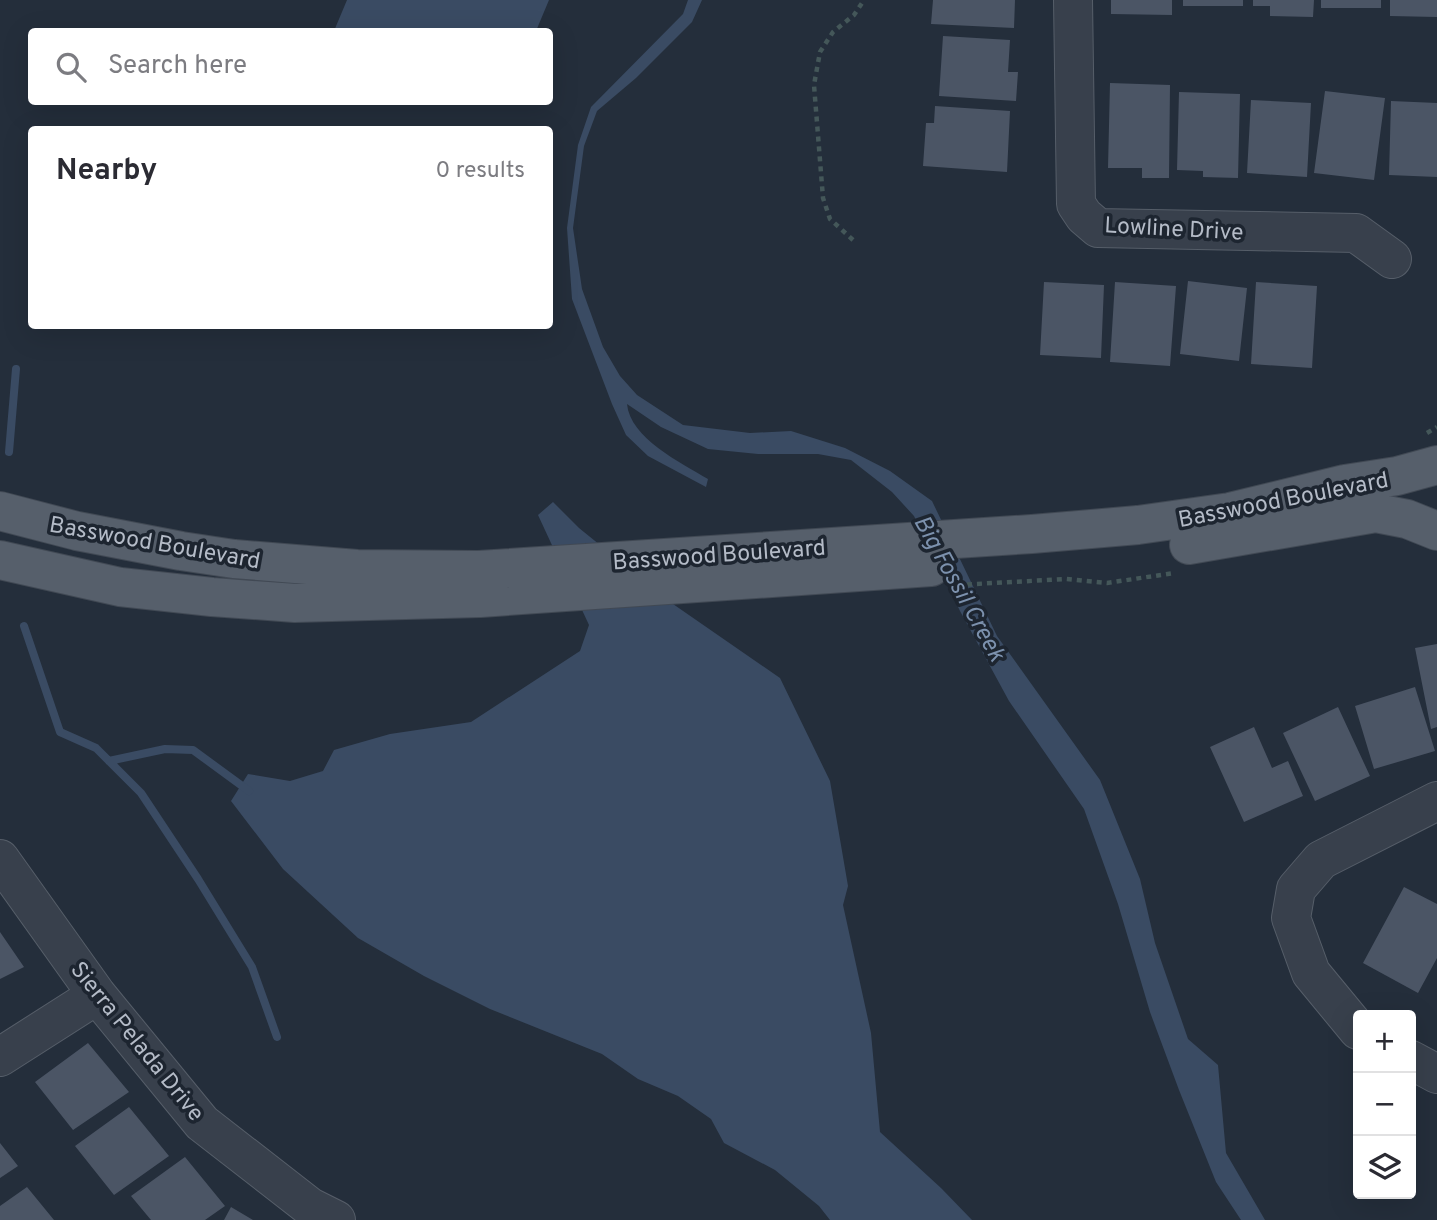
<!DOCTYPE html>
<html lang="en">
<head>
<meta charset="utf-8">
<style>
	body { margin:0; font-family:Overpass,sans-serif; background:#f7f7f7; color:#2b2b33 }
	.controls { position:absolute; right:21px; bottom:21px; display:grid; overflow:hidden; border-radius:7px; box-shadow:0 7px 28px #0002 }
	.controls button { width:63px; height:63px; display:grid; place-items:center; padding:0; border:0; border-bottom:2px solid #e1e1e2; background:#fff; color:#2b2b33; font:35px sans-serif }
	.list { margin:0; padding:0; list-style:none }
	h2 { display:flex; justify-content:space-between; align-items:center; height:91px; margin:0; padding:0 28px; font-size:30px }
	h2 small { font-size:23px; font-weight:400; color:#7c7c81 }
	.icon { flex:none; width:38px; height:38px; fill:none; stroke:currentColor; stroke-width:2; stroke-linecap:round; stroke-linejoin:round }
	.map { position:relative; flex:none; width:1437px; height:1220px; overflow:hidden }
	.search { position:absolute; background:#fff; box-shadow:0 7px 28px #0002; left:28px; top:28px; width:525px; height:77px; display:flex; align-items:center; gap:18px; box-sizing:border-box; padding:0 24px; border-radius:7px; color:#7c7c81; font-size:26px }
	.panel { position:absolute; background:#fff; box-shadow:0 7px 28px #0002; left:28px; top:126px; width:525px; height:203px; border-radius:7px }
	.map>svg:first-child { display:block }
	.water { fill:#3a4b63 }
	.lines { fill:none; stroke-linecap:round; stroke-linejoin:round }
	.stream { stroke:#3a4b63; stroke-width:8 }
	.building { fill:#4b5565 }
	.minor-casing { stroke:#565e69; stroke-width:40 }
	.major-casing { stroke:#414954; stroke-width:40 }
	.path { stroke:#445759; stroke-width:4.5; stroke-dasharray:5 5; stroke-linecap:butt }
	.minor { stroke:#38404c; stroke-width:38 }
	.major { stroke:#565f6b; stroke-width:38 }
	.labels { text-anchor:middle; stroke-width:7; stroke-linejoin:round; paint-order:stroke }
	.street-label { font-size:23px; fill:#b4bbc7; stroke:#1d2530 }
	.water-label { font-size:24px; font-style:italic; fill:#7c91ad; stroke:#1d2530 }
</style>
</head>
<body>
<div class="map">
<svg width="1437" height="1220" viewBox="0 0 1437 1220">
	<rect width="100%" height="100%" fill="#242e3b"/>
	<!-- water -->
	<path class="water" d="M347,0h202l-13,31h-202z
		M688,0h14l-10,22 -56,56 -39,33 -13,35 -11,82 9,61 21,58 17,29 17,19 46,30 67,8 41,-2 54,17 45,23 42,30 65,135 103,144 40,99 15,64 33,96 30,26 8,88 39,67h-24l-25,-38 -37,-92 -29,-78 -32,-108 -34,-95 -75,-108 -49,-90 -46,-95 -22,-24 -41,-32 -33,-6h-60l-50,-5 -47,-22 -34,-23c3,34 54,59 81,75l-2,8 -58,-31 -22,-21 -14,-31 -40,-105 -5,-71 11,-83 13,-38 92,-93z
		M553,502l26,26 94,76 107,74 50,103 18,105 -5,19 28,128 9,99 61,56 31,32h-142l-11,-14 -44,-36 -51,-27 -13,-24 -33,-23 -40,-17 -36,-25 -112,-45 -66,-33 -66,-38 -75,-69 -52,-68 17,-27 42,7 33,-10 11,-21 56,-16 81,-12 109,-71 9,-26 -51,-110z"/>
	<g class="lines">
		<!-- stream -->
		<path class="stream" d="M9,452l7,-83
			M24,626l36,106 36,16 45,45 57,86 54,88 25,70
			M109,761l56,-12 28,1 56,41"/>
	</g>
	<!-- building -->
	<path class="building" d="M933,0h82l-1,28 -83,-4z
		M1111,0h61v15l-61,-1z
		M1183,0h60v6h-60z
		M1253,0h61l-1,17 -43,-1v-10h-17z
		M1321,0h60v8h-60z
		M1390,0h47v17l-47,-1z
		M943,36l67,4 -2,32h10l-2,29 -77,-5z
		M1110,83l60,2 -1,93h-27v-10h-34z
		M1325,91l60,7 -11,82 -60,-7z
		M1179,92l61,2 -2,84 -35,-1v-6l-26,-1z
		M1251,100l60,3 -4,74 -60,-4z
		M1391,101l46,2v74l-48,-2z
		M935,106l75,5 -3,61 -84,-6 3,-43h8z
		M1188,281l59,7 -8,73 -59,-7z
		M1044,282l60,3 -3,73 -61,-3z
		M1115,282l61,4 -6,80 -60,-4z
		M1256,282l61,4 -5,82 -61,-4z
		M1437,644v83l-6,2 -16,-81z
		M1415,687l20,64 -61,18 -19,-63z
		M1338,707l32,69 -55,25 -32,-68z
		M1254,727l18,41 16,-7 15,35 -59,26 -34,-75z
		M1404,887l33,17v54l-19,35 -55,-30z
		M0,932l24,35 -24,12z
		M88,1043l41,49 -56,38 -38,-48z
		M129,1107l40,49 -55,39 -39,-49z
		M0,1143l18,23 -18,12z
		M185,1157l40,49 -20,14h-54l-20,-24z
		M27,1187l27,33h-54v-14z
		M231,1207l22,13h-29z"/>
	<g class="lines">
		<defs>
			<path id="minor" d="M1073,0l3,204 8,12 14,12 258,5 36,26
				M0,859l97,136 105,128 108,84 26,13
				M1358,1030l-47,-57 -20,-55 5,-29 25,-29 116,-59
				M0,1057l97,-62
				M1411,1060l26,14"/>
			<path id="major" d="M0,511l77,20 104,20 53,8 123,10 122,1 553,-36 106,-9 92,-13 115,-28 52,-8 40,-11
				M1189,545l187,-32 31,6 30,12
				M0,560l120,27 92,10 83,6 185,-5 451,-31"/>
		</defs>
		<!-- minor casing -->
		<use href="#minor" class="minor-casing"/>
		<!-- major casing -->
		<use href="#major" class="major-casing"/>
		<!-- path -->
		<path class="path" d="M853,240l-23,-21 -7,-21 -9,-113 6,-33 13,-20 21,-17 10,-15
			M1427,433l10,-6
			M957,585l109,-6 41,4 67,-10"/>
		<!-- minor -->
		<use href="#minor" class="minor"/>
		<!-- major -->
		<use href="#major" class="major"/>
	</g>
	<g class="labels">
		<!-- street labels -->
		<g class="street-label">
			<text transform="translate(1174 228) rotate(3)" y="8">Lowline Drive</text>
			<text transform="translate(1283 499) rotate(-11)" y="8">Basswood Boulevard</text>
			<text transform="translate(155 542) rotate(10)" y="8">Basswood Boulevard</text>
			<text transform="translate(719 554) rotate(-4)" y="8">Basswood Boulevard</text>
			<text transform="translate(138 1041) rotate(51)" y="8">Sierra Pelada Drive</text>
		</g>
		<!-- water labels -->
		<g class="water-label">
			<text transform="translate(960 588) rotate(61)" y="8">Big Fossil Creek</text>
		</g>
	</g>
</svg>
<div class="controls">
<button>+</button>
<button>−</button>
<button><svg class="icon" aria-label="layers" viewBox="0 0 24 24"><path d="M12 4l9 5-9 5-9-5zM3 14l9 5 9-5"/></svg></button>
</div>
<div class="search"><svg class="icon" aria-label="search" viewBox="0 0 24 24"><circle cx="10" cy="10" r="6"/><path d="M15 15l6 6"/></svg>Search here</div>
<section class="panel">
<h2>Nearby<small>0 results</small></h2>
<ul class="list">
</ul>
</section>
</div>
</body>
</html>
